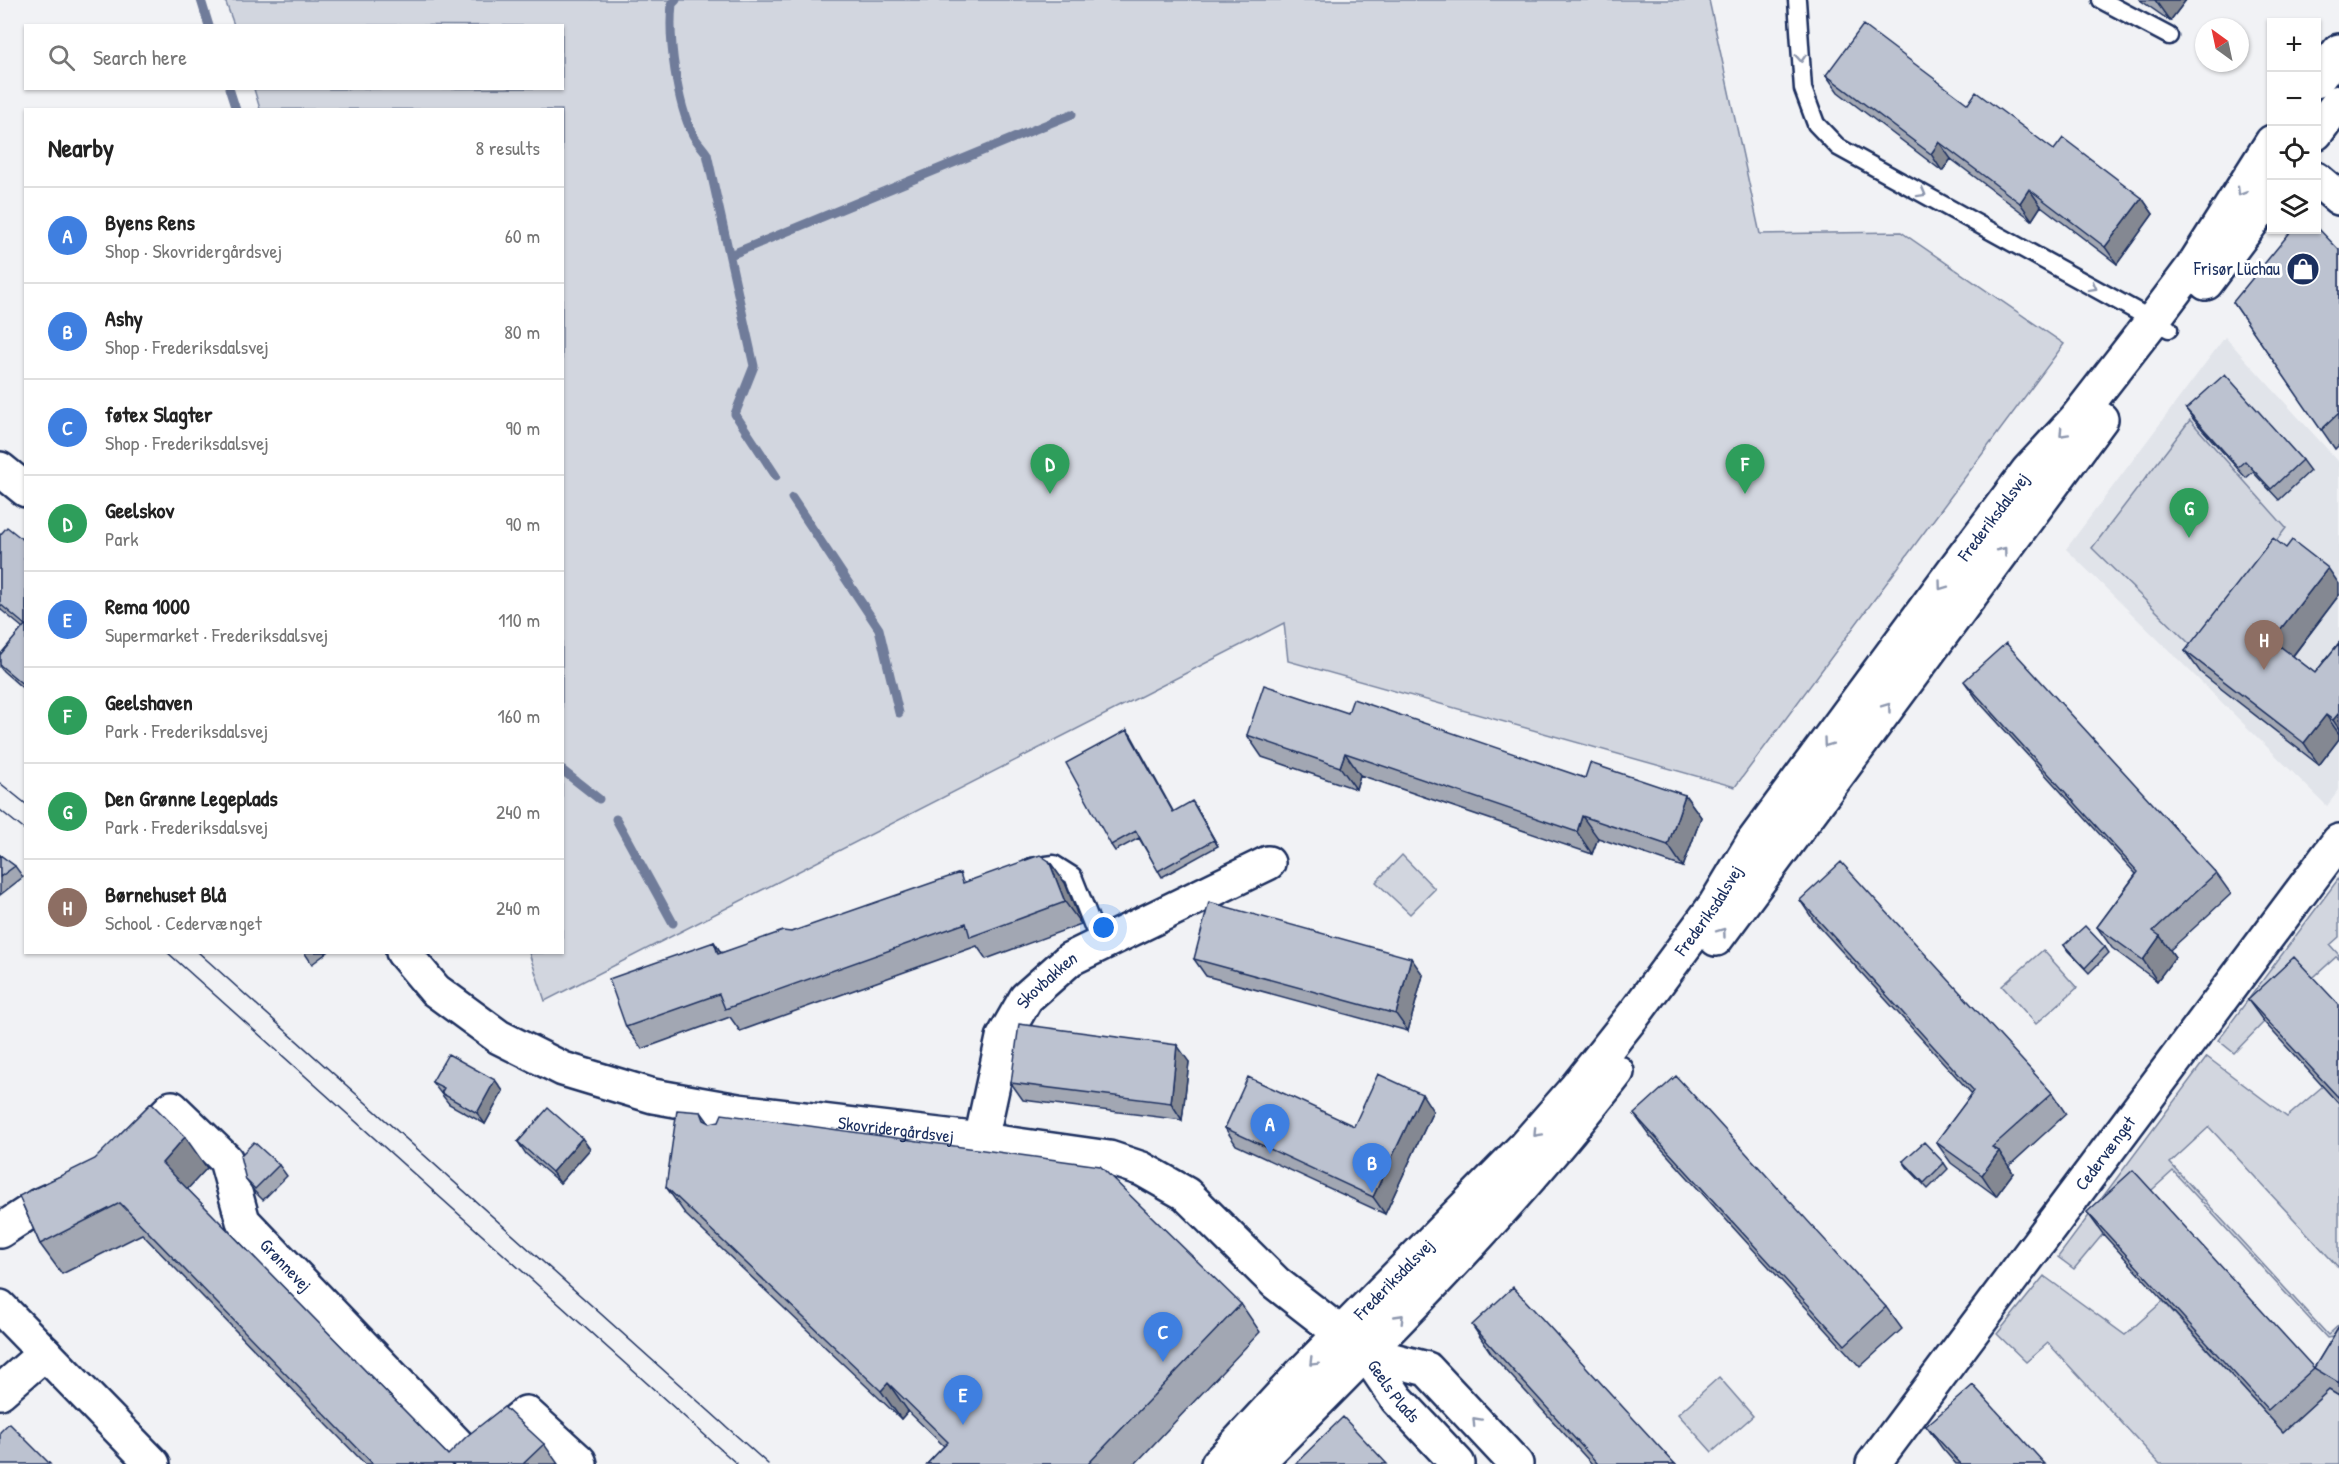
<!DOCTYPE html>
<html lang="en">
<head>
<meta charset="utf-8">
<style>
	body { margin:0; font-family:"Patrick Hand",sans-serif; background:#f6f6f6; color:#222 }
	.controls { position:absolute; right:18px; top:18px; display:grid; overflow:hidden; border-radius:0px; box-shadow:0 2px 4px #0004 }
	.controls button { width:54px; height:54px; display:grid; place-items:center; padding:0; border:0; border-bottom:2px solid #e0e0e0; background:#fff; color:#222; font:30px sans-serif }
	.compass { position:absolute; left:2195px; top:18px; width:54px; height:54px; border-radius:50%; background:#fff; box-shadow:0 2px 4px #0004; rotate:327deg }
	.you { position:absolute; left:1104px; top:928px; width:21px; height:21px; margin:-15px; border:4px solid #fff; border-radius:50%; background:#1a73e8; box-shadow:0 0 0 9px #1a73e833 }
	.badge { display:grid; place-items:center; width:39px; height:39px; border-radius:50%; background:#1b2f5e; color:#fff; font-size:20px; font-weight:700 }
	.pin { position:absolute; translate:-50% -50px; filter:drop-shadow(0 2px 3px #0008) }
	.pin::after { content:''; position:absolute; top:32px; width:21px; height:18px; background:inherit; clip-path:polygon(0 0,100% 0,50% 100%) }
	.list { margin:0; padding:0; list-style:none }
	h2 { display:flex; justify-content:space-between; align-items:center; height:78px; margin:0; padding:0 24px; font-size:26px }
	h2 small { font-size:20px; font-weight:400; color:#767676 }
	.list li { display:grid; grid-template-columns:39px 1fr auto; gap:18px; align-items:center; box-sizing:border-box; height:96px; padding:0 24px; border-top:2px solid #e0e0e0 }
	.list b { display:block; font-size:22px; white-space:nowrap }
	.list p { margin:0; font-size:20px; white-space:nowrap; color:#767676 }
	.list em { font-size:20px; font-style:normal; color:#767676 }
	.icon { flex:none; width:33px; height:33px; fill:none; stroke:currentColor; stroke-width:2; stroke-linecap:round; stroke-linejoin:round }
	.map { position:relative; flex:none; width:2339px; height:1464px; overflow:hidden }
	.search { position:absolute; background:#fff; box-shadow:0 2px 4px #0004; left:24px; top:24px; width:540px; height:66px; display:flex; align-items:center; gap:15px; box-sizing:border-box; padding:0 21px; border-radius:0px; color:#767676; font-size:22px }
	.panel { position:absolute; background:#fff; box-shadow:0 2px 4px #0004; left:24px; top:108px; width:540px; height:846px; border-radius:0px }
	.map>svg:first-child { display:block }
	.built { fill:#e1e4ea }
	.green { fill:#d2d6df; stroke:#76829e; stroke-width:1.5 }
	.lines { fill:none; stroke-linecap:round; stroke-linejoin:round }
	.stream { stroke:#707c9a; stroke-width:9 }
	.lane-casing { stroke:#1b2f5e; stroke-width:21 }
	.street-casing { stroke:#1b2f5e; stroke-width:38 }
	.secondary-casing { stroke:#1b2f5e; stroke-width:38 }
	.lane { stroke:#fff; stroke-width:16 }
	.street { stroke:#fff; stroke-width:33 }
	.secondary { stroke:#fff; stroke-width:33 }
	.tram { stroke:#1b2f5e; stroke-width:1.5 }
	.wall { fill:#a2a7b3; stroke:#1b2f5e; stroke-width:1.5 }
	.shaded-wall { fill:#848892; stroke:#1b2f5e; stroke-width:1.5 }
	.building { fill:#bcc2d0; stroke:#1b2f5e; stroke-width:1.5 }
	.oneway { stroke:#8d97ae }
	.labels { text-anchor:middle; stroke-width:6; stroke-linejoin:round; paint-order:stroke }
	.poi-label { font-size:18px; fill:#1b2f5e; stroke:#fff; text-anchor:end }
	.street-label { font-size:18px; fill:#1b2f5e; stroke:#fff }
</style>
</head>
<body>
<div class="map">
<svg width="2339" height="1464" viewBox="0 0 2339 1464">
	<rect width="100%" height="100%" fill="#f1f2f5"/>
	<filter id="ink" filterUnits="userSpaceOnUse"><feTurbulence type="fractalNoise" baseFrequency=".0167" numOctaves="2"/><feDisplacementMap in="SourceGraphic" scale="12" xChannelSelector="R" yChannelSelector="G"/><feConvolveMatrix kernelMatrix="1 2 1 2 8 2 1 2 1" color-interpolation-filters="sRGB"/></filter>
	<g filter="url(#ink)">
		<!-- built -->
		<path class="built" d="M2225,337l114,125v328l-12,16 -261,-257z"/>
		<!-- green -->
		<path class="green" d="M225,0h1484l51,234 141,-2 163,112 -329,443 -447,-126 -4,-38 -739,378 -16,-48 33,-1v-842l-302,-1 -6,-20 308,-1v-62l-328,-1z
			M2190,420l96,108 -92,120 -102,-100z
			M1402,855l33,34 -25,25 -34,-32z
			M2339,878v59l-9,8 9,10v4l-3,-2 -72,65 -30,31 -16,-13z
			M2043,950l34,38 -41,36 -34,-38z
			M2207,1057l80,60 36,-31 16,18v164l-130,-141 -39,36 158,172 11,-10v11l-12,2 -154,-167 -70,63 -29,35 -16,-12z
			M2044,1276l81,59 38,-34 120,131 46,-42 10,6v68h-179l-112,-121 -22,19 -29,-28z
			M1719,1377l34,39 -41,36 -34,-38z"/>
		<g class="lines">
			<!-- stream -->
			<path class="stream" d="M201,0l8,26
				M676,0l-4,4c-4,35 5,100 21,131 4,7 10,13 14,19l47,212 -19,48 41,62
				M229,88l7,22
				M730,255l342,-141
				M792,498l87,131 20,84
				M562,770l37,29
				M616,819l57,104"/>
			<defs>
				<path id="lane" d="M1797,0l6,89 13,35 22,23 331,182
					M2101,0l68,36
					M1031,867l23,-3 19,12 27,68"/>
				<g id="street">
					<path d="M2316,179l23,19"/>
					<path d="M0,469l26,21"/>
					<path id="s1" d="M403,952l32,38 64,47 64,32 90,27 85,15 243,29 128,18 33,11 44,25 90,89 90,70 31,46 61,65"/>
					<path id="s2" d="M981,1140l22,-102 23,-40 44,-39 198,-96"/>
					<path id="s3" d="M133,1147l39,-39 54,52 17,61 227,237 56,-45 53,48 1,3"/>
					<path d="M0,1231l40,-26 27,-12"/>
					<path d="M1366,1353l61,16 89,95"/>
					<path d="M0,1392l45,-39"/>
					<path id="s4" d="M1873,1464l466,-623"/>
				</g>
				<g id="secondary">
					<path d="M2316,81l23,-30"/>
					<path d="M2316,133l23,-31"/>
					<path d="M2206,283l66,-88"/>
					<path d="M1716,939l385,-520"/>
					<path d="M0,1307l153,157"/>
					<path id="s5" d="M1218,1464l83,-90 224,-228 50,-57 61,-77 79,-107 38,-63 200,-271 75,-100 48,-52 77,-99 39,-52 80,-126"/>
					<path d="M1256,1464c125,-126 252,-251 361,-392"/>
				</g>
			</defs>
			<!-- lane casing -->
			<use href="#lane" class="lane-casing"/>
			<!-- street casing -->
			<use href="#street" class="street-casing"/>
			<!-- secondary casing -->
			<use href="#secondary" class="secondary-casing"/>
			<!-- lane -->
			<use href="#lane" class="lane"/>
			<!-- street -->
			<use href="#street" class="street"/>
			<!-- secondary -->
			<use href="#secondary" class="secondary"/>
			<!-- tram -->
			<path class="tram" d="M0,783l26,21
				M0,810l26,21
				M167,952l570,512
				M198,952l570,512"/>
		</g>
		<!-- wall -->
		<path class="wall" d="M2140,0h46l-16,21z
			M1826,75l142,29 174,94 11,16 -36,50 -76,-58 -9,14 -81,-61 -9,12 -104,-79z
			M2339,250v195l-4,4 -102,-147z
			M2186,409l116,51 8,11 -31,29 -26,-28 -7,6 -52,-58z
			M0,535l26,7v149l-23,-20 -3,-4v-12l23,-27 -23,-19z
			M2339,595l-46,61 22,17 24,-30v96l-20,26 -118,-92 -16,-22z
			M1964,681l252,192 15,21 -61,56 5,7 -18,24 -45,-33 -15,-21 39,-53 -157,-172z
			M1348,713l237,65 100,17 16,22 -18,50 -85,-29 -6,16 -232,-79 -4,14 -94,-32 -15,-22z
			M1127,730l46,82 23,-5 22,39 -56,31 -23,-39 -24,13 -4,-6z
			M0,855l15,11 8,11 -23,18z
			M1049,861l16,22 16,41 -95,35 -9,-13 -237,85 -10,-14 -88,32 -16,-22 88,-85 7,11 70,-21 175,-50z
			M1800,900l252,193 14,21 -57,52 4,7 -17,23 -45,-33 -15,-21 36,-48 -158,-173z
			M2064,945l41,2 4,6 -20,20 -21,-22z
			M304,952h24l-16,12z
			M1194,959l229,16 -15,56 -202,-55z
			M2248,1000l91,5v99l-75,-82z
			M1189,1062l-7,58 -159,-20 -12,-17z
			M495,1080l8,11 -18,33 -36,-20 -17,-22z
			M1433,1111l-48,103 -149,-69 -11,-17 129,-2z
			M701,1112l8,11 532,181 19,28 -125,132h-208l17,-18 -36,-35 -7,8 -215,-204 -20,-28z
			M1634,1114l252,193 16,22 -42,38 -210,-231z
			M518,1142l72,7 -30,34 -34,-29z
			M1903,1161l41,2 4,6 -20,20 -21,-22z
			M279,1165l8,11 -24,24 -9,-9 -8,-11z
			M207,1168l-20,21 261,266 96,-11 14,20h-193l-223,-230 -80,40 -22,-30 -21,-48z
			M2087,1212l227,156 25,-41v69l-10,-6 -46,42 -180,-198z
			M1472,1325l203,139h-83l-99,-108z
			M1926,1426l119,38h-89l-14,-16z"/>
		<!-- shaded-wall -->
		<path class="shaded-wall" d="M2155,0h31l-16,21z
			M1939,142l12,17 -9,12 -11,-17z
			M2029,189l12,17 -9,14 -12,-17z
			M2142,198l11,16 -36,50 -12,-17z
			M2328,568l11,16v11l-51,67 -16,-22z
			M2339,713v16l-6,-9z
			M2326,715l13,19v5l-20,26 -15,-22z
			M1127,730l4,5 46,83 -4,-6z
			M1345,753l15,22 -4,14 -16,-22z
			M1685,795l16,22 -18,50 -15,-22z
			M1192,801l4,6 22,39 -4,-6z
			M1582,816l16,22 -6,16 -15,-22z
			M1049,861l16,22 16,41 -16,-22z
			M2160,936l15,21 -18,24 -14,-21z
			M714,942l15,22 -11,-10z
			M1411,958l12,17 -15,56 -12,-17z
			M1177,1045l12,17 -7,58 -11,-17z
			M495,1080l8,11 -18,33 -8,-11z
			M1422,1094l11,17 -48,103 -12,-17z
			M185,1137l22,31 -24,26 -21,-31z
			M582,1138l8,11 -30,34 -8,-11z
			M1999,1151l14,22 -17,23 -14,-21z
			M888,1383l20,28 -7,8 -20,-28z"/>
		<!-- building -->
		<path class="building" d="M1863,25l105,79 8,-12 78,58 9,-12 79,60 -37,49 -76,-58 -9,14 -81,-61 -8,12 -105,-79z
			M2316,226l23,24v163l-18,17 -88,-128 59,-72h24z
			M2225,374l77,86 -31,29 -26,-28 -7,6 -52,-58z
			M7,527l19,15v14l-2,2 2,2v125l-1,1 -25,-21v-10l25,-30 -25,-21v-69z
			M2273,538l13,10 6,-8 36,28 -56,72 43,33 24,-30v70l-6,7 -7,-5 -22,28 -119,-92z
			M2006,643l210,230 -63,58 7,5 -17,24 -46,-33 41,-55 -174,-191z
			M1264,685l84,28 5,-14 232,79 5,-15 95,32 -17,50 -86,-29 -5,16 -232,-79 -5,14 -93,-32z
			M1127,730l46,82 19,-11 22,39 -56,31 -22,-40 -25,14 -45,-82z
			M0,855l15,11 -15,11z
			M1040,855l9,6 16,41 -95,35 -4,-14 -241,86 -6,-15 -93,33 -17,-48 105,-37 4,12 65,-23 8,1 169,-59 3,10z
			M1841,862l211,231 -60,54 7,4 -17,24 -46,-33 38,-51 -174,-191z
			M1209,902l202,56 -15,56 -202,-55z
			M2085,926l20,21 -20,21 -21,-23z
			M2294,957l45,48v93l-91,-98z
			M1019,1024l158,21 -6,58 -160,-20z
			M448,1054l47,26 -18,33 -36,-20 3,-5 -12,-6z
			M1378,1074l44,20 -49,103 -148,-69 23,-51 106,49z
			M1676,1076l210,231 -41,38 -211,-231z
			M151,1103l34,34 -23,26 286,292 19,-19 37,-29 40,37 -21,20h-150l-253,-261 -80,41 -21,-48 76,-37z
			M548,1108l34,30 -30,34 -34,-30z
			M677,1110l24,2 3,8 6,3 9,-2 3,-7 378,52 141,138 -153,160h-161l21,-22 -60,-59 -7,8 -215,-204z
			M254,1142l25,23 -24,24 -9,-9 -6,-24z
			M1924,1142l20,21 -20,20 -21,-22z
			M2133,1170l181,198 -46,42 -181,-198z
			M1513,1287l162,177h-77l-126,-139z
			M2339,1327v56l-25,-15z
			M1973,1385l72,79h-84l-35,-38z
			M1343,1417l44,47h-92z
			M9,1423l41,41h-50v-32z"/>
		<!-- one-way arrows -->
		<defs><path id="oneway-chevron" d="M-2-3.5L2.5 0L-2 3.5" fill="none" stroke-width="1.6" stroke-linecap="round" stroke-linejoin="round" transform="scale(1.5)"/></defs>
		<g class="oneway">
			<use href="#oneway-chevron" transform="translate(1801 58) rotate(86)"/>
			<use href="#oneway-chevron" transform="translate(2241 192) rotate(121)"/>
			<use href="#oneway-chevron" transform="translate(1922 193) rotate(29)"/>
			<use href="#oneway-chevron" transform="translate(2093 287) rotate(29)"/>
			<use href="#oneway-chevron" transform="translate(2063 433) rotate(133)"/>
			<use href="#oneway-chevron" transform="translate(2003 551) rotate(-53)"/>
			<use href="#oneway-chevron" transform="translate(1942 586) rotate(126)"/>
			<use href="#oneway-chevron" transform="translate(1887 707) rotate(-54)"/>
			<use href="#oneway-chevron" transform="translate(1827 743) rotate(126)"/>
			<use href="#oneway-chevron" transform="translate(1722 932) rotate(-54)"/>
			<use href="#oneway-chevron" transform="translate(1537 1133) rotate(133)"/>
			<use href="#oneway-chevron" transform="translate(1400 1318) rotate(-46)"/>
			<use href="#oneway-chevron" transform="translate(1313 1362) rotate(135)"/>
			<use href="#oneway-chevron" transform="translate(1476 1421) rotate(-133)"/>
		</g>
	</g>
	<!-- icons -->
	<defs>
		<symbol id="shop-disc" viewBox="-11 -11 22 22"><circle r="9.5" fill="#1b2f5e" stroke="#fff"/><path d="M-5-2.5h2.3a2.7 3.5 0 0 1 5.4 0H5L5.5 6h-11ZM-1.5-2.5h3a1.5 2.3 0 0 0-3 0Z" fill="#fff"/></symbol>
	</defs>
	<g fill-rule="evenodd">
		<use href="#shop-disc" x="2284" y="250" width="38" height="38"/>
	</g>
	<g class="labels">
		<!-- poi labels -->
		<g class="poi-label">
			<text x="2280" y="275">Frisør Lüchau</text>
		</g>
		<!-- street labels -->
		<g class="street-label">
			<text dy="6" stroke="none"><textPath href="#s5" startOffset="1227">Frederiksdalsvej</textPath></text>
			<text dy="6" stroke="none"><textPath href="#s5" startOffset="741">Frederiksdalsvej</textPath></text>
			<text dy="6" stroke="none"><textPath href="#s2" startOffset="178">Skovbakken</textPath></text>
			<text dy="6" stroke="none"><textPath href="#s1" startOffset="540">Skovridergårdsvej</textPath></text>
			<text dy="6" stroke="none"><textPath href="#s4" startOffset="388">Cedervænget</textPath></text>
			<text dy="6" stroke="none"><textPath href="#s3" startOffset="255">Grønnevej</textPath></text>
			<text dy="6" stroke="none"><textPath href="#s5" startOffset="255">Frederiksdalsvej</textPath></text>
			<text dy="6" stroke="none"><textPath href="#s1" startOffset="1128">Geels Plads</textPath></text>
		</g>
	</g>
</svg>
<div class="controls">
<button>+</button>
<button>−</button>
<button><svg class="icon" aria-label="locate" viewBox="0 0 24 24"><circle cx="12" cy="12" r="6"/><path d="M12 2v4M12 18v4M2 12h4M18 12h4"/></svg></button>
<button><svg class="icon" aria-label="layers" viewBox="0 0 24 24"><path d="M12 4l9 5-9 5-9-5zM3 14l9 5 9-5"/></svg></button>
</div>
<svg class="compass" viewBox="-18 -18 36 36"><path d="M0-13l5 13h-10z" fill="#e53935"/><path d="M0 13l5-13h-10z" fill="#767676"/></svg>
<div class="you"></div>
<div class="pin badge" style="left:1270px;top:1154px;background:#3f7fe0">A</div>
<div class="pin badge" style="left:1372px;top:1193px;background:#3f7fe0">B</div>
<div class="pin badge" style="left:1163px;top:1362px;background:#3f7fe0">C</div>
<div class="pin badge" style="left:1050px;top:494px;background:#2e9e5b">D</div>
<div class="pin badge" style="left:963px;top:1425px;background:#3f7fe0">E</div>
<div class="pin badge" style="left:1745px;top:494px;background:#2e9e5b">F</div>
<div class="pin badge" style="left:2189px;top:538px;background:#2e9e5b">G</div>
<div class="pin badge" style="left:2264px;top:670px;background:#8d6e63">H</div>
<div class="search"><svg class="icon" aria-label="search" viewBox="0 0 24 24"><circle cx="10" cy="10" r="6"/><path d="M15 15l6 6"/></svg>Search here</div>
<section class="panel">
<h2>Nearby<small>8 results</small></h2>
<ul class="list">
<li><span class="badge" style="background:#3f7fe0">A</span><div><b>Byens Rens</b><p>Shop · Skovridergårdsvej</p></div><em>60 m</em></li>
<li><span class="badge" style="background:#3f7fe0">B</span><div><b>Ashy</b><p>Shop · Frederiksdalsvej</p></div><em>80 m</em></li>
<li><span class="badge" style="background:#3f7fe0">C</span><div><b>føtex Slagter</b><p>Shop · Frederiksdalsvej</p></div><em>90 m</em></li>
<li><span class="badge" style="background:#2e9e5b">D</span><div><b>Geelskov</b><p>Park</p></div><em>90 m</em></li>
<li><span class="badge" style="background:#3f7fe0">E</span><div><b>Rema 1000</b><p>Supermarket · Frederiksdalsvej</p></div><em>110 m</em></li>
<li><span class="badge" style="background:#2e9e5b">F</span><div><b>Geelshaven</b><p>Park · Frederiksdalsvej</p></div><em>160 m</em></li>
<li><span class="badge" style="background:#2e9e5b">G</span><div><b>Den Grønne Legeplads</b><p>Park · Frederiksdalsvej</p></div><em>240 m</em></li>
<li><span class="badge" style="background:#8d6e63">H</span><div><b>Børnehuset Blå</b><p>School · Cedervænget</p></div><em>240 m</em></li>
</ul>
</section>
</div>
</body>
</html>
